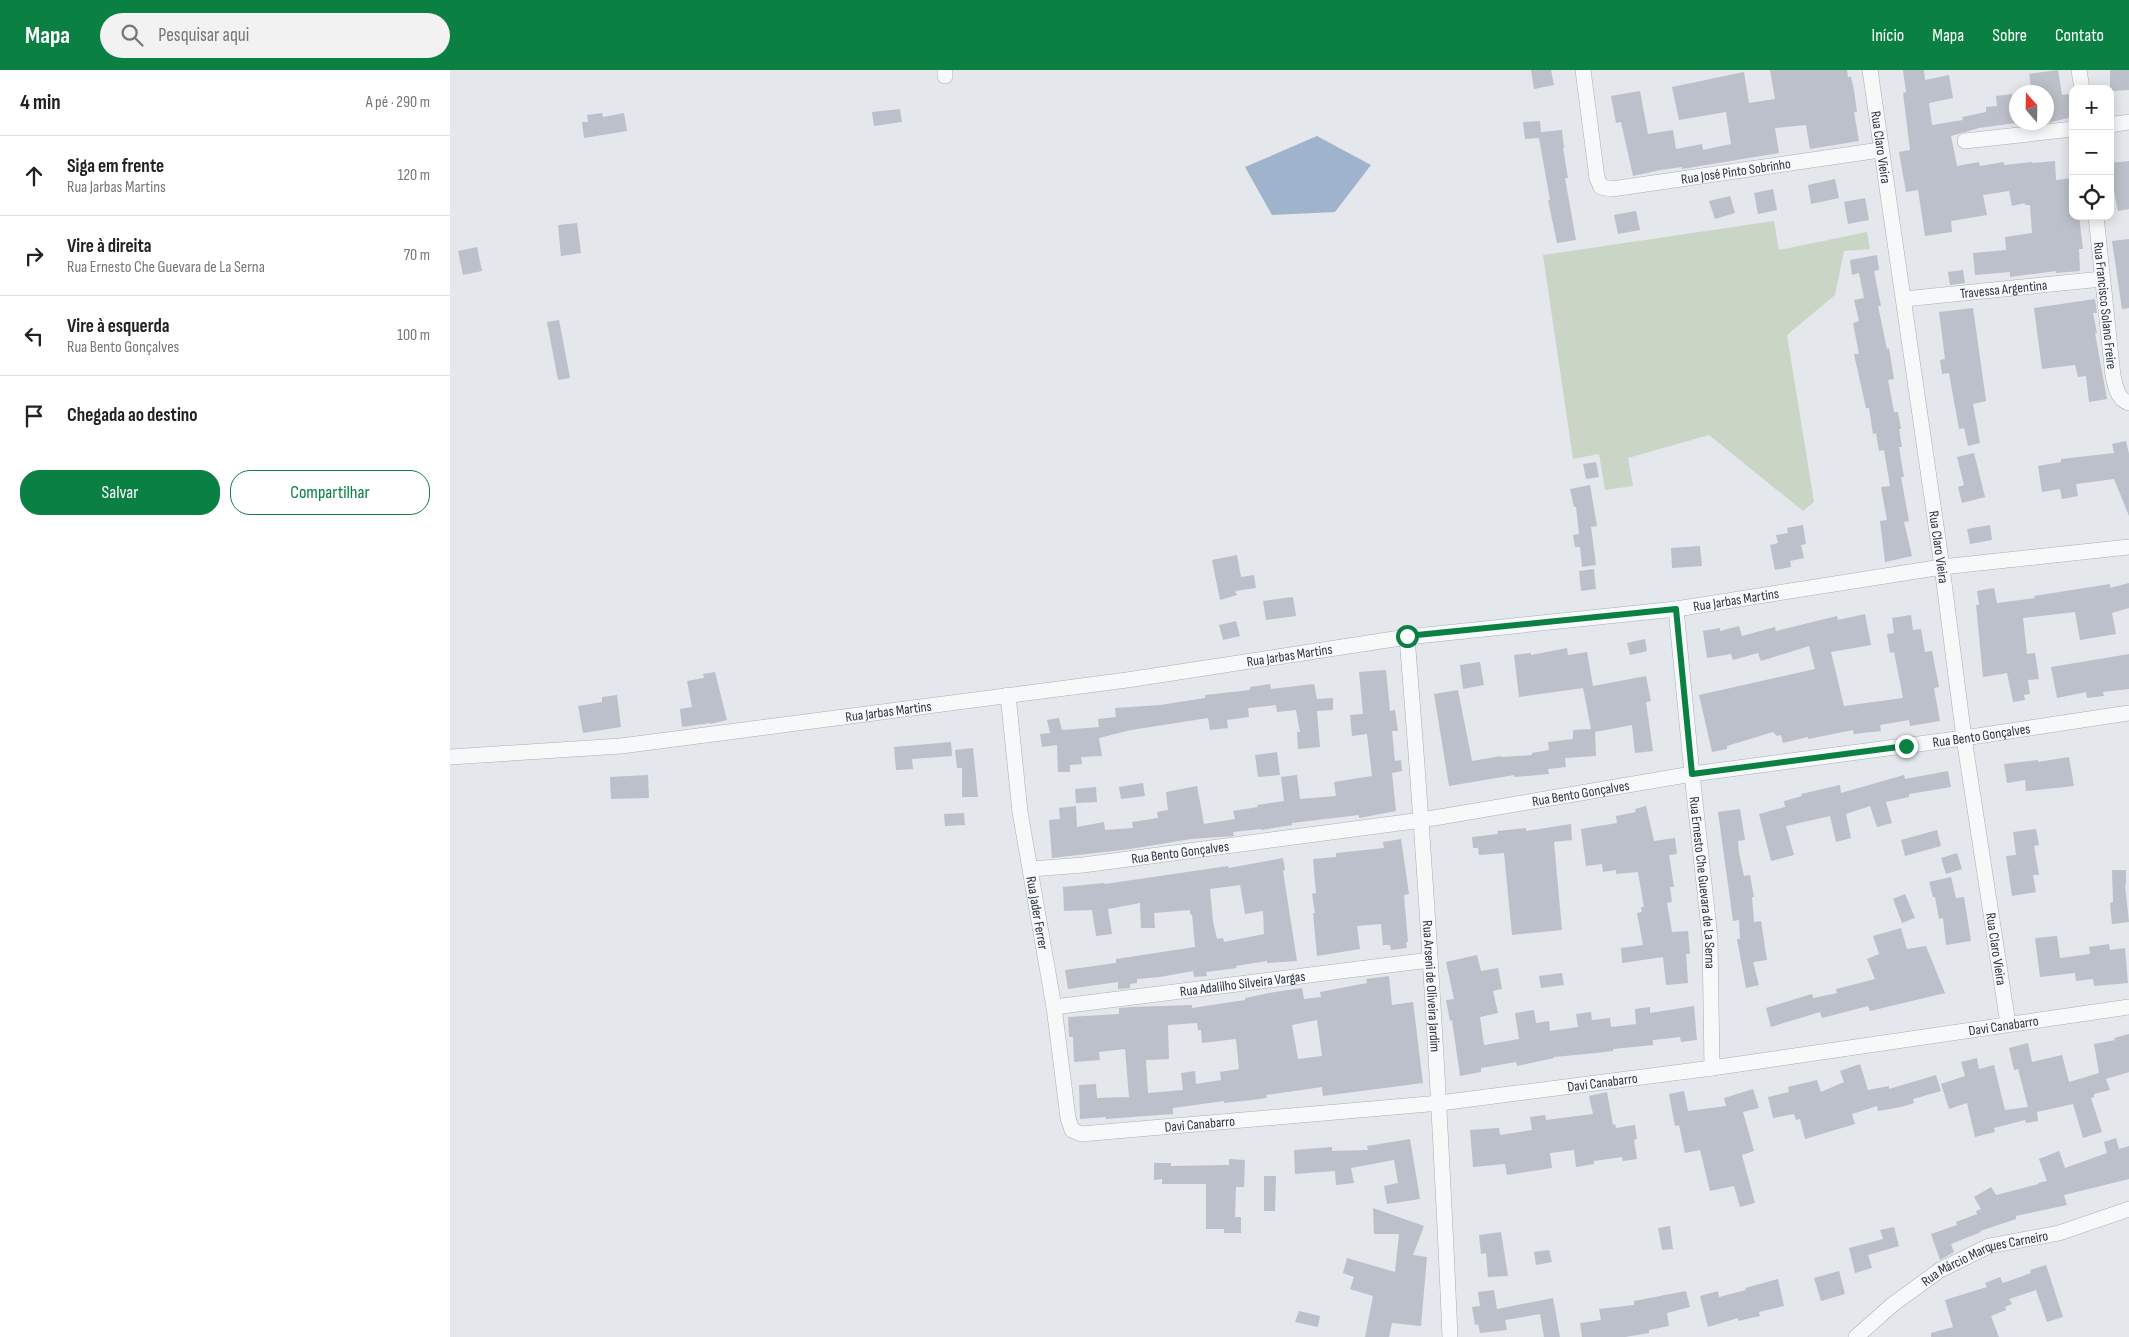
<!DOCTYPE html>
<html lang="pt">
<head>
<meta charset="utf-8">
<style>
	body { margin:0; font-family:"Sofia Sans Condensed",sans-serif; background:#f2f2f2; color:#222 }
	.controls { position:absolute; right:15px; top:15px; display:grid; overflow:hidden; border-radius:10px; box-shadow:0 2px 12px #0003 }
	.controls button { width:45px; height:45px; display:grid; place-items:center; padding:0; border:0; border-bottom:1px solid #e0e0e0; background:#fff; color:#222; font:25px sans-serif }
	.compass { position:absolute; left:1559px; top:15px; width:45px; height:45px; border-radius:50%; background:#fff; box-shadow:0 2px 12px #0003; rotate:340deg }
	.stop { position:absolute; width:15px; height:15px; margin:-11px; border:4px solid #0b8043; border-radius:50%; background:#fff }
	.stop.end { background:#0b8043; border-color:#fff; box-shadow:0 1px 5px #0008 }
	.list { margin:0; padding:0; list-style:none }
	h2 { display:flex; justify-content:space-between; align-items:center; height:65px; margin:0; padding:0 20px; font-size:21px }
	h2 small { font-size:16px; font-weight:400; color:#767676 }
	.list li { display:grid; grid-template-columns:32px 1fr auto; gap:15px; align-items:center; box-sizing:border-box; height:80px; padding:0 20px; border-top:1px solid #e0e0e0 }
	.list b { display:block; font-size:19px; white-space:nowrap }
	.list p { margin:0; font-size:16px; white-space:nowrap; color:#767676 }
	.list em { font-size:16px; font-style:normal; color:#767676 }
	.actions { display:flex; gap:10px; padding:15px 20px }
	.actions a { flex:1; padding:11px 0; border:1px solid #0b8043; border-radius:20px; text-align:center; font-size:18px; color:#0b8043 }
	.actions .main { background:#0b8043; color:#fff }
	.icon { flex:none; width:28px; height:28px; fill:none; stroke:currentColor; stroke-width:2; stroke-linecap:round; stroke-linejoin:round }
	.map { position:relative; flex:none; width:1679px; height:1267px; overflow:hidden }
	header { display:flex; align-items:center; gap:30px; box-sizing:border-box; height:70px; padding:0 25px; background:#0b8043; color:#fff }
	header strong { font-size:24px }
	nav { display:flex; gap:28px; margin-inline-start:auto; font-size:18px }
	.search { width:350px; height:45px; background:#f2f2f2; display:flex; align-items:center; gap:12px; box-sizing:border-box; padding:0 18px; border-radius:28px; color:#767676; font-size:19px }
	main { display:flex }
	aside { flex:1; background:#fff }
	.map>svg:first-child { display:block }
	.green { fill:#c9d6c5 }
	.water { fill:#9fb4cc }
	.building { fill:#bbc0ca; fill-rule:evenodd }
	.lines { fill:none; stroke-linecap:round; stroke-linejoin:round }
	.minor-casing { stroke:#a9aeb7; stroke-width:16 }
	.minor { stroke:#f7f8fa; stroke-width:15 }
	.route { stroke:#0b8043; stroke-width:6 }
	.labels { text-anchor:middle; stroke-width:4; stroke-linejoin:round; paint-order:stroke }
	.street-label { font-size:14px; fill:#2b3445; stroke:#f4f6f9 }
</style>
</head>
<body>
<header>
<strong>Mapa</strong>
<div class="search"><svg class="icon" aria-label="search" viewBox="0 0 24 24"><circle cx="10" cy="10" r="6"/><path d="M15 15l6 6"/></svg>Pesquisar aqui</div>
<nav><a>Início</a><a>Mapa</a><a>Sobre</a><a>Contato</a></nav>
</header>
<main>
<aside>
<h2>4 min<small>A pé · 290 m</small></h2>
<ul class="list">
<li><svg class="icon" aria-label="ahead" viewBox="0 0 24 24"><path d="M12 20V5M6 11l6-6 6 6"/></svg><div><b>Siga em frente</b><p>Rua Jarbas Martins</p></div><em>120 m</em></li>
<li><svg class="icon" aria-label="right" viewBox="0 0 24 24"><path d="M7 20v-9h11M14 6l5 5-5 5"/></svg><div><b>Vire à direita</b><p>Rua Ernesto Che Guevara de La Serna</p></div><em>70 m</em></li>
<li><svg class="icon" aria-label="left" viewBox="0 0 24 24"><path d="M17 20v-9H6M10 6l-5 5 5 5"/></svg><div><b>Vire à esquerda</b><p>Rua Bento Gonçalves</p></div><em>100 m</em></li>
<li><svg class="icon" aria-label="arrive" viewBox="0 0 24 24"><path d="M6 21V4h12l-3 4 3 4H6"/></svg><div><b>Chegada ao destino</b></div></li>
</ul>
<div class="actions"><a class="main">Salvar</a><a>Compartilhar</a></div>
</aside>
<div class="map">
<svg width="1679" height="1267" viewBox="0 0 1679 1267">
	<rect width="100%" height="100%" fill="#e4e7ec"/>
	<!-- green -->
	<path class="green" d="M1324,151l5,29 88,-18 3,17 -26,2 -9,44 -48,40 27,167 -11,9 -94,-76 -81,23 5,28 -28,4 -6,-36 -26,5 -30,-204z"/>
	<!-- water -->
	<path class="water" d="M867,66l54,29 -36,47 -63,3 -27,-48z"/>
	<!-- building -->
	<path class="building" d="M1081,0h20l3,15 -20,4z
		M1320,0h77l1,7h3l3,13 3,22h-3l5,29 -49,8 -4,-24 -31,3 4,25 -97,16v-2l-22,3 -27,6 -12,-54 -5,1 -5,-27 29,-5 8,43 25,-4 3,19 26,-5 1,6 28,-6 -5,-32 -47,8 -7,-33 72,-15 5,31 26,-4z
		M1453,0h21l1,10 24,-5 4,23 -24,5 3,22 31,-5 -1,-3 24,-5v-5l11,-1 -1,-10 16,-2 4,29 -37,5 -28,8 6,30 22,-4 1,4 24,-4v3l28,-3 1,1 22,-2 1,19 17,-2v38h6l4,33h-4l1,22 -24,2v-2l-46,6v-5l-35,3 -2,-22 33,-3 -1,-13 27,-4 -2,-28h-5v-2l-13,3 -3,-15 -26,4 4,20 -36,6 1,11 -27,4 -7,-46 -12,2 -7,-40 11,-2 -7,-57 3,-1z
		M1608,0l4,25 8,-1 3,23 -27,6v-31h-14l-3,-18z
		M1660,0h19v20l-19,1z
		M450,39l2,13 -28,4 -2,-14z
		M152,43l1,4 21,-4 3,18 -43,7 -2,-16h6l-1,-7z
		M1090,51l1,11 21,-2 2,18h-1l5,30h-3l11,62 -19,3 -9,-43h2l-11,-62 -14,1 -2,-17z
		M1679,91v48l-11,2 -5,-25h-3v-23z
		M1385,109l4,19 -28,6 -3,-19z
		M1323,119l4,21 -19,4 -4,-21z
		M1280,126l5,17 -20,6 -6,-18z
		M1415,128l4,22 -21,4 -4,-22z
		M1186,141l4,19 -22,4 -4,-19z
		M127,153l4,30 -20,3 -3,-31z
		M1679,169v69l-7,1 -10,-68z
		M27,177l5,24 -19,4 -5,-24z
		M1427,185l2,15 -5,1 7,35h-3l9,43 2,-1 5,31 -6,1 6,32h4l3,17h-2l3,18h-3l5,30h-3l8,44 -5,1 8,34 -27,6 -5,-41 7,-1 -6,-33 9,-1 -6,-36 -5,1 -3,-18 -3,1 -4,-26h-3l-12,-54h5l-6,-31 6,-2 -5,-21 10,-2 -5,-25 -7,2 -2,-15z
		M1513,200l2,13 -15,2 -2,-13z
		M1645,229l2,14h-4l4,20h-2l12,66 -18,3 -3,-26 -8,1 -3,-12 -33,4 -8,-61z
		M1523,238l13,93 -13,3 7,39 -12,3 -4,-18 -5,1 -10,-56 -7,1 -2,-14 5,-1 -6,-47z
		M109,250l11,58 -12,2 -11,-58z
		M1676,371l3,13v62l-15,-37 -38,5 2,12 -16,3 -2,-10 -18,3 -4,-26 23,-4v-3l53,-6 -2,-9z
		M1524,383l11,44 -23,6 -4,-16 6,-2 -7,-28z
		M1146,392l3,15 -13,2 -3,-15z
		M1140,415l7,41 -6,1 5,38 -14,2 -2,-20h-5l-2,-12 6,-1 -3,-27h-2l-4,-18z
		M1353,455l3,19 -5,1 3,13 -14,3 1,6 -16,3 -5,-25 8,-2 -2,-8 12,-2 -1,-5z
		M1540,455l2,15 -22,4 -3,-15z
		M1250,476l2,20 -30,2 -1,-20z
		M787,485l4,22 13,-2 2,13 -21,3 2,4 -17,5 -8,-40z
		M1144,499l2,20 -15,2 -2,-20z
		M1679,513v25l-17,5 4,21 -36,6 -5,-28 -52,6 4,36 8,-1 4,26 -11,1 2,14 -6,1 1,5 -12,2 -6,-29 -24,4 -7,-72h3l-2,-14 17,-3 3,15 38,-5 -1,-2 76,-12v4z
		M843,527l3,19 -30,4 -3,-19z
		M1415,544l6,31 -40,7 13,54 59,-8 -9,-46 -4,1 -3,-19 7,-1 -2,-15 19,-3 2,15 8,-1 4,23 7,-1 7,36 -5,1 6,33 -30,5 -1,-6 -29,5 1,6 -27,3 -1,-4 -45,9v-2l-25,6 -2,-8 -4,1 -4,-4 -46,14v3l-15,3 -13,-57 116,-26 -6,-23 -48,15 -3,-8 -25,7 -2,-6 -24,4 -4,-27 17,-3v3l19,-5 3,10 33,-9 1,4 61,-15 1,4z
		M786,551l4,15 -17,4 -4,-15z
		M1195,569l2,12 -17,4 -3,-12z
		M1117,578l1,7 19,-3 6,34 53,-10 5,25 -5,1 7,49 -18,2 -3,-28 -37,7 1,24 -31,2 1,9 -18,2 1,5 -35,3v-2l-65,11 -15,-92 24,-4 14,71 29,-5v1l31,-2v-2l17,-3 -1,-8 25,-3v-9l18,-1 -8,-41 -64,9 -5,-42 17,-2v2z
		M1679,584v35l-26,3 1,4 -17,2 -1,-6 -29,6 -6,-31z
		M1030,592l4,23 -21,4 -3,-24z
		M936,600l4,41 5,-1 3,21h-6l3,30 6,-1 1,11 -10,2 4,38 -37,7v-3l-67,8v2l-31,5v-1l-28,3 1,4 -43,3 -61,10 -78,9 -3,-38 11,-1 -1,-11 17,-2 1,21 27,-5 1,8 28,-2 -1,-6 26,-4 -1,-6 11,-2 -2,-18 31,-6 7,38 31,-5 -2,-8 25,-4 -1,-2 27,-4 -3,-24 16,-2 3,24 36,-3 -2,-14 38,-6 -5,-42 -15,2 -2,-21 13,-1 -4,-42z
		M265,602l12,48 -17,4v-1l-28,4 -2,-18 12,-2 -5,-26 17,-3 -1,-4z
		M820,614l1,5 43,-5 3,15 16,-1v12l-16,1 3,36 -22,2 -1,-17h3l-4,-22 -19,2 -1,-7 -28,3 1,9 -22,3 1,8 -18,2 -2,-12 -77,12 -32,8 3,18 -21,1 1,7 -12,1v7h-12l-1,-27 -15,2 -2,-13 10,-1 -3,-13 12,-2 3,12 37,-3 -1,-8 18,-2 -1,-9 45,-3 45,-7v-3l45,-5v-3z
		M167,625l4,32 -38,6 -5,-27 24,-4v-5z
		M501,672l1,14 -40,3 1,10 -17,1 -2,-23z
		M523,678l5,49h-16v-29h-5l-2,-18z
		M827,682l3,23 -22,2 -3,-22z
		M1619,687l5,29 -48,5 -1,-11 -18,3 -3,-19 34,-4v2z
		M1498,701l3,16 -42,7v3l-23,5 6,21 -15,4 -7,-21 -24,8 5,24 -15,4 -6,-26 -44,10 8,29 -23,6 -12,-47 26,-7 -1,-6 18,-5 -1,-2 39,-9 1,8 63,-18 1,4z
		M198,705l1,23 -38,1 -1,-22z
		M693,713l2,13 -24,3 -2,-12z
		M646,717l1,15 -21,1 -1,-14z
		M1196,736l8,35 21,-3 2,16 -8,1 5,32h-4l2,15 -5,1 5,29 16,-1 2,23h-4l2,29 -22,2 -3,-28 -41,6 -1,-15 22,-3 -6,-32 5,-1 -1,-5h3l-6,-35 -22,2v-4l-13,2 -1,-8 -16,2 -5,-37 36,-6 -1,-7 20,-4 -1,-3z
		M1290,739l5,31 -7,1 1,12 5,23 6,-1 4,22h-2l2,25 7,-1 6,39 -14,2 6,23 -13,3 -9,-49h3l-1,-19 -6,1 -15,-109z
		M514,743l1,12 -20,1 -1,-12z
		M1121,754l1,16 -18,2 8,88 -50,5 -8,-82 -25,2 -1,-7h-5l-1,-11 26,-3 -1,-3 29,-3v3z
		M1586,759l3,16 -5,1 5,29h-6l3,17 -24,4 -6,-40 10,-1 -3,-23z
		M1487,760l4,16 -36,10 -4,-16z
		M951,769l8,55 -5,1 4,47h-2l1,6 -16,2 -1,-5h-7l-2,-21 -24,2 3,23 -43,7 -4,-43h2l-3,-19 4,-1 -3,-34 23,-2v-4l48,-5 -1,-6z
		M1507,783l5,16 -16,5 -5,-16z
		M833,788l2,12 -2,1 14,90 -30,2v-2l-31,5 1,2 -31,4 1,4 -13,1 -1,-6 -33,6 -23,2v4l-7,1v4l-12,1v-7l-50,7 -3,-19 51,-7v-4l79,-12 -3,-33 -2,1v-5l-36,3 1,15h-14l-1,-25 -32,6 4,25 -16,2 -4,-26 -28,1 -1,-24 41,-4 1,1 123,-18 1,2zM790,815l5,29 18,-3 1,23 -40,8 -1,-4 -6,1 -4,-18 -3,-32z
		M1662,800h14v15h-1l4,37 -17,2 -2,-21 3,-1z
		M1501,807l5,21 8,-1 7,44 -25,4 -3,-27 -4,1 -4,-22h-2l-4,-15z
		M1455,824l10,24 -13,5 -9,-24z
		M1451,858l6,21 19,-3 19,47 -75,18 -2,-5 -46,12 -2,-6 -49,15 -5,-19 46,-14 1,4 24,-5 -1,-4 39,-10 -8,-20 12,-5 -6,-18z
		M1607,866l3,22 30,-4 -1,-7 20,-3 1,6 15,-2 3,35 -34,3 -1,-7 -17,2 -1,-8 -35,4 -5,-39z
		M1027,885l4,16 17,-3 4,21 -9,2 5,22 -18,4 4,28 35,-6 -4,-26 19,-3 2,13 13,-2 1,10 28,-4 -2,-13 15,-2 1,8 18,-2 1,9 25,-3 -1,-15 15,-2v6l44,-7 3,34 -16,2 -1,-5 -27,3v5l-40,4v2l-17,2 -42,4v1l-37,8 -1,-4 -35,6v4l-21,4 -8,-56 -2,1 -4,-21 8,-1 -8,-37z
		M1112,903l2,12 -23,3 -2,-12z
		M939,906l3,29 21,-3 10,81 -100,13 -1,-9 -56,8 1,3 -15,2 -28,3v-2l-51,7v6l-67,5v-2l-26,2 -1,-34 17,-1 1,14 32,-1 -4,-48 -26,3 1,8 -26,2 -1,-25h-4l-1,-20 51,-3v-6l13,-1 60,-2v3l53,-8v-2l24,-5 33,-5 2,11 17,-2 -1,-5 47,-9 -1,-4zM867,950l5,36 -24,3 -6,-34zM747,953l1,7h3l1,13 34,-4 3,30 -19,3 1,8 -25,4 -1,-13 -14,2 2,17 -35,3 -2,-33 23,-1 -1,-34z
		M1679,964v38l-23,7 4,11 -16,4v3l-3,1 11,34 -19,6 -10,-34 -36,8 1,9 -12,2 -1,-3 -31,8 1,4 -20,5 -8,-34 -18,6 -8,-25 24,-8 -4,-14 16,-4 2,11 15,-4 11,45 23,-3 -10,-38 -4,1 -5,-22 19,-5 4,19 30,-7 7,27 30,-9 -5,-29 21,-4 -1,-2z
		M1410,994l8,26 21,-4v3l47,-14 5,16 -28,8 1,4 -13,4 -23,4 -1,-5 -25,8 3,10 -50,15 -5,-20 -4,1 -2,-6 -21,4 -5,-21 21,-5 -1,-5 29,-7 4,12 23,-10 -4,-11z
		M1303,1019l6,19 -16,4 11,39 -12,4 13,48 -15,4 -6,-21 -24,5 -10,-41 -15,3 -6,-28 -4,1 -6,-32 15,-3 4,20 38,-5 -2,-8z
		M1157,1022l6,33 2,-1 1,4 19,-3 2,14 -3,1 3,19 -14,2 -1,-4 -28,4v3l-18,3 -2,-17 -24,3 2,15 -45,7 -2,-11 -32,3 -3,-37 29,-2 1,7 32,-5 -2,-13 15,-2 1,5 47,-6 -4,-18z
		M1666,1068l3,11 10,-3v33l-65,16 3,10 -51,11v3l-36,12 1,1 -30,12 3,8 -14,8 -9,-26 26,-9 -1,-3 21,-8 -1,-3 5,-2 -7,-12 17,-10 5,8 43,-11 -1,-1 9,-2 -8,-22 20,-8 6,17 42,-15 -3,-11z
		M960,1069l10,60 -33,5 -3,-18 14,-3 -4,-23 -43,8 3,15 -18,2 -1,-14 -40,3 -1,-24 38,-3v4l36,-1 -1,-4z
		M779,1089l16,1 -1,27h-8l-1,30h6v16h-17v-4h-18v-45h-44v-5l-8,1v-17h17v3l58,-1z
		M814,1106h12l-1,35h-11z
		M923,1138l51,18 -11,29 14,2 -6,69 -29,-3 -3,14h-24l8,-41 -23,-7 4,-12 -11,-4 4,-15 48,14 4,-38h-25z
		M1220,1156l3,23 -11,1 -4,-22z
		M1444,1157l5,19 -31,9 4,13 -17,5 -6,-25 34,-9 -3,-9z
		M1051,1162l7,44 -20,1 -2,-24 -5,1 -2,-19z
		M1099,1180l3,12 -16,3 -2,-13z
		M1596,1195l17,52 -16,5 -11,-32 -27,9 3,5 -7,3 1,3 -15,6 8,21h-68v-4l22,-6 -8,-27 42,-13 -2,-4 15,-6 3,6 28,-10 -1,-3z
		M1389,1201l6,23 -24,7 -7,-23z
		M1328,1209l6,27 -25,6 1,4 -22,5v-3l-30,9 -8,-31 18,-5 1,6 27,-7 -1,-2z
		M1044,1220l3,19 56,-11 7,39h-16l-4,-23 -35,6 2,10 -27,3 -2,-9 -3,1 -3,-18 8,-1 -2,-14z
		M1236,1221l4,16 -23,6 2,13 -20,4v3l-24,4h-43l-2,-14 21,-3 -2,-11 35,-4v-4z
		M849,1241l21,5 -2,11 -23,-5z"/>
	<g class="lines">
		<defs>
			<g id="minor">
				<path d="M495,0v6"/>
				<path id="s1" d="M1133,0l14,108 4,9 11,2 268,-39"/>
				<path id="s2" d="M1420,0l72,497 22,171 44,286"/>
				<path d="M1629,0l3,19"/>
				<path d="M1660,55l19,-3"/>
				<path d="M1515,71l108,-12"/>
				<path id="s3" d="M1646,146l17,160c3,11 4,23 16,27"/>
				<path id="s4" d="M1454,229l198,-20"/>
				<path id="s5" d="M1226,539l16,165 18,164 2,130"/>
				<path id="s6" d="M957,567c19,233 33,466 43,700"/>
				<path id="s7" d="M558,625l12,117 34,195 14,111 4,12 9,4 359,-31 272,-35 417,-61"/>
				<path id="s8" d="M0,687l171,-11 506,-66 280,-43 269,-28 266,-42 187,-20"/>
				<path id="s9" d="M581,799l52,-4 339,-45 270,-46 272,-36 165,-25"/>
				<path id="s10" d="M604,937l376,-47"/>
				<path id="s11" d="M1406,1267l36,-32 48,-35 49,-24 70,-13 70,-24"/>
			</g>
		</defs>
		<!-- minor casing -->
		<use href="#minor" class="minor-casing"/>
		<!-- minor -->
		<use href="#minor" class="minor"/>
	</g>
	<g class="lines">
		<!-- route -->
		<path class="route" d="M957,566l269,-27 16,165 214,-28"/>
	</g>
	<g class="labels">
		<!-- street labels -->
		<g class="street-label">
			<text dy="5" stroke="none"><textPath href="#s2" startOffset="78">Rua Claro Vieira</textPath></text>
			<text dy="5" stroke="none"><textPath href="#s1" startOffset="255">Rua José Pinto Sobrinho</textPath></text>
			<text dy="5" stroke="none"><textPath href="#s4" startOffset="100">Travessa Argentina</textPath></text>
			<text dy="5" stroke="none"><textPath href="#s3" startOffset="90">Rua Francisco Solano Freire</textPath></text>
			<text dy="5" stroke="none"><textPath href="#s2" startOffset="482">Rua Claro Vieira</textPath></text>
			<text dy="5" stroke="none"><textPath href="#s8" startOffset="1296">Rua Jarbas Martins</textPath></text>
			<text dy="5" stroke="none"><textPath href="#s8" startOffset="846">Rua Jarbas Martins</textPath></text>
			<text dy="5" stroke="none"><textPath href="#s8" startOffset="441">Rua Jarbas Martins</textPath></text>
			<text dy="5" stroke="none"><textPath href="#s9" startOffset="960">Rua Bento Gonçalves</textPath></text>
			<text dy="5" stroke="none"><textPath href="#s9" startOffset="555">Rua Bento Gonçalves</textPath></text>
			<text dy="5" stroke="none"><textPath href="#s9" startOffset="150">Rua Bento Gonçalves</textPath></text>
			<text dy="5" stroke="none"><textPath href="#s5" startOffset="275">Rua Ernesto Che Guevara de La Serna</textPath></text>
			<text dy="5" stroke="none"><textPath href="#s7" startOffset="220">Rua Jader Ferrer</textPath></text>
			<text dy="5" stroke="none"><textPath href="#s2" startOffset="888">Rua Claro Vieira</textPath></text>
			<text dy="5" stroke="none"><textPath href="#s10" startOffset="190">Rua Adalilho Silveira Vargas</textPath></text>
			<text dy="5" stroke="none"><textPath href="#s6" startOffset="350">Rua Arseni de Oliveira Jardim</textPath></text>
			<text dy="5" stroke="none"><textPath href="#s7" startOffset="1379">Davi Canabarro</textPath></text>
			<text dy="5" stroke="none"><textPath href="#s7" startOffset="974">Davi Canabarro</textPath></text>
			<text dy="5" stroke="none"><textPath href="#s7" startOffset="569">Davi Canabarro</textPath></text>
			<text dy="5" stroke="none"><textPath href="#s11" startOffset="154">Rua Márcio Marques Carneiro</textPath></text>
		</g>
	</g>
</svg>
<div class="controls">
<button>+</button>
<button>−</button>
<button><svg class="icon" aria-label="locate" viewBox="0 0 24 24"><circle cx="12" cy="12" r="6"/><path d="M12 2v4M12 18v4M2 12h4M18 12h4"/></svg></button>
</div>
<svg class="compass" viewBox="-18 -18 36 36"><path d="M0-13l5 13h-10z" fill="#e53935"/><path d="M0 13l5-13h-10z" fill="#767676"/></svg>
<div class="stop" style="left:957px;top:566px"></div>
<div class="stop end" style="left:1456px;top:676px"></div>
</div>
</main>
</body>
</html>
